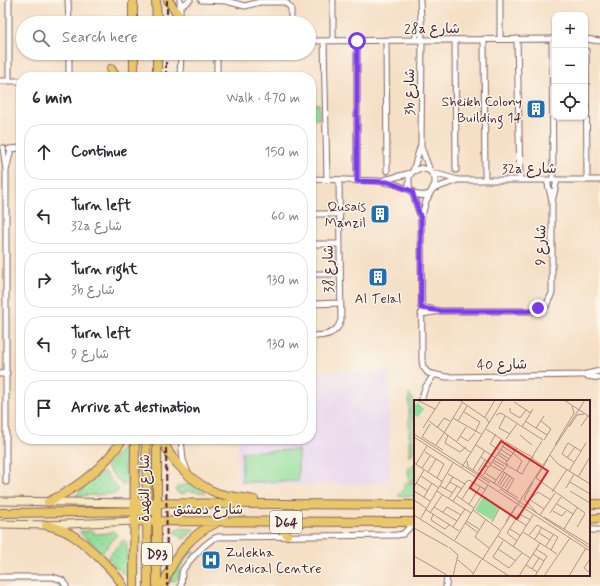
<!DOCTYPE html>
<html lang="en">
<head>
<meta charset="utf-8">
<style>
	body { margin:0; font-family:Mynerve,"Playpen Sans Arabic",sans-serif; background:#f7f7f7; color:#2b2b33 }
	.controls { position:absolute; right:12px; top:12px; display:grid; overflow:hidden; border-radius:8px; box-shadow:0 1px 3px #0004 }
	.controls button { width:36px; height:36px; display:grid; place-items:center; padding:0; border:0; border-bottom:1px solid #e1e1e2; background:#fff; color:#2b2b33; font:20px sans-serif }
	.stop { position:absolute; width:12px; height:12px; margin:-9px; border:3px solid #7c3aed; border-radius:50%; background:#fff }
	.stop.end { background:#7c3aed; border-color:#fff; box-shadow:0 1px 4px #0008 }
	.list { margin:0; padding:0; list-style:none }
	h2 { display:flex; justify-content:space-between; align-items:center; height:52px; margin:0; padding:0 16px; font-size:17px }
	h2 small { font-size:13px; font-weight:400; color:#7c7c81 }
	.list li { display:grid; grid-template-columns:26px 1fr auto; gap:12px; align-items:center; box-sizing:border-box; height:56px; margin:0 8px 8px; padding:0 8px; border:1px solid #e1e1e2; border-radius:16px }
	.list b { display:block; font-size:15px; white-space:nowrap }
	.list p { margin:0; font-size:13px; white-space:nowrap; color:#7c7c81 }
	.list em { font-size:13px; font-style:normal; color:#7c7c81 }
	.icon { flex:none; width:22px; height:22px; fill:none; stroke:currentColor; stroke-width:2; stroke-linecap:round; stroke-linejoin:round }
	.map { position:relative; flex:none; width:600px; height:586px; overflow:hidden }
	.search { position:absolute; background:#fff; box-shadow:0 1px 3px #0004; left:16px; top:16px; width:300px; height:44px; display:flex; align-items:center; gap:10px; box-sizing:border-box; padding:0 14px; border-radius:22px; color:#7c7c81; font-size:15px }
	.panel { position:absolute; background:#fff; box-shadow:0 1px 3px #0004; left:16px; top:72px; width:300px; height:372px; border-radius:16px }
	.map>svg:first-child { display:block }
	.built { fill:#e7d2ef }
	.green { fill:url(#green-dots); stroke:#6e7e63 }
	.pitch { fill:#93de9b; stroke:#6e7e63 }
	.lines { fill:none; stroke-linecap:round; stroke-linejoin:round }
	.minor-casing { stroke:#866261; stroke-width:7 }
	.secondary-casing { stroke:#866261; stroke-width:9 }
	.primary-casing { stroke:#866261; stroke-width:10 }
	.minor { stroke:#fff; stroke-width:5 }
	.secondary { stroke:#f6e9c3; stroke-width:7 }
	.primary { stroke:#e9c769; stroke-width:8 }
	.rail { stroke:#4a1f2b; stroke-width:2; stroke-dasharray:6 3; stroke-linecap:butt }
	.route { stroke:#7c3aed; stroke-width:5 }
	.labels { text-anchor:middle; stroke-width:3; stroke-linejoin:round; paint-order:stroke }
	.shield { fill:#fbf7ec; stroke:#7f6065; stroke-width:1 }
	.shield-label { font-size:13px; font-weight:bold; fill:#4a1f2b }
	.street-label { font-size:14px; fill:#4a1f2b; stroke:#fbf7ec }
	.poi-label { font-size:14px; fill:#4a1f2b; stroke:#fbf7ec; text-anchor:end }
	.inset-road { fill:none; stroke:#b19287; stroke-width:1 }
	.view { fill:#d62828; fill-opacity:0.15; stroke:#d62828; stroke-width:2 }
	.inset-edge { fill:none; stroke:#4a1f2b; stroke-width:2 }
</style>
</head>
<body>
<div class="map">
<svg width="600" height="586" viewBox="0 0 600 586">
	<defs>
		<pattern id="green-dots" width="8" height="8" patternUnits="userSpaceOnUse"><rect width="8" height="8" fill="#93de9b"/><path d="M2 2h.1M6 6h.1" fill="none" stroke="#80be86" stroke-width="1.8" stroke-linecap="round"/></pattern>
	</defs>
	<rect width="100%" height="100%" fill="#fbf7ec"/>
	<filter id="ink" filterUnits="userSpaceOnUse"><feTurbulence type="fractalNoise" baseFrequency=".025" numOctaves="2"/><feDisplacementMap in="SourceGraphic" scale="8" xChannelSelector="R" yChannelSelector="G"/><feConvolveMatrix kernelMatrix="1 2 1 2 8 2 1 2 1" color-interpolation-filters="sRGB"/></filter>
	<filter id="wash" filterUnits="userSpaceOnUse"><feTurbulence type="fractalNoise" baseFrequency=".012" numOctaves="4" result="noise"/><feDisplacementMap in="SourceGraphic" scale="16" xChannelSelector="R" yChannelSelector="G"/><feGaussianBlur stdDeviation="0.9" result="paint"/><feColorMatrix in="noise" values="0 0 0 0 0 0 0 0 0 0 0 0 0 0 0 0 0 1.4 0 .05"/><feComposite in="paint" operator="in"/></filter>
	<g filter="url(#wash)">
		<rect width="100%" height="100%" fill="#f5dfc5"/>
		<!-- built -->
		<path class="built" d="M389,371v113l-151,1v-46h73v-67z"/>
		<!-- green -->
		<path class="green" d="M311,104h8v15h-8z
			M409,394l4,4v55l-4,3z
			M126,443c4,7 -1,15 -1,23 -1,6 3,10 3,16l-5,4 -17,-19z
			M415,464v17h-6l-1,-14z
			M103,471l16,19 -4,4 -40,2z
			M194,483l12,10 -19,-2 -3,3 -6,-1 -3,-3 2,-3z
			M405,483h10v13h-17l5,-5z
			M178,528l17,1 -11,10 -9,-6z
			M81,531h12l3,3 12,-1 5,-2 4,3 -15,19 -22,-20z
			M122,541h3l2,3v31l-2,1 -18,-18z
			M188,547l6,4c-8,8 -15,13 -15,25l-5,5 -8,1z"/>
		<!-- pitch -->
		<path class="pitch" d="M298,450v31l-56,1v-30z"/>
	</g>
	<g filter="url(#ink)">
		<g class="lines">
			<defs>
				<path id="minor" d="M68,0l1,23
					M180,0v23
					M201,0l25,1 19,5 15,-4h25l6,6v15
					M500,0v39
					M180,7l10,-7
					M484,39l1,141
					M517,39l3,141
					M552,39l1,141
					M585,39l15,2
					M386,40l1,131
					M415,40l4,-17
					M455,40l1,130
					M309,41l246,-2
					M324,41l3,138
					M333,41v-41
					M357,41v140
					M586,51l1,129
					M69,53v24
					M217,53v24
					M180,77l1,-24
					M0,81h21
					M9,81v-81
					M421,147l9,24
					M3,148l3,23v311
					M9,149l12,-1
					M6,171l5,-22
					M413,171l8,-27 1,-104 -2,-40
					M433,173l25,7h142
					M311,179l68,2 16,3 15,6
					M384,180l27,-7
					M547,180l5,21
					M433,189l22,-8
					M412,191l9,27
					M429,194c-9,3 -16,1 -20,-7v-10l3,-5 9,-4 9,3 5,7v6l-9,17 -5,18 1,141 1,7 5,6 18,4 136,-2 18,-4
					M311,214h29
					M311,244h29
					M311,274h29
					M311,304l29,-1
					M421,307l19,4
					M421,314l20,-3h93l12,-5 6,-13v-91l5,-22
					M311,336c13,0 26,-1 30,-16l-2,-139
					M0,374l7,-1
					M587,376l13,2
					M421,401l4,-13 8,-12
					M181,439l2,21 5,13
					M589,530h11
					M0,577h53l9,3 4,6
					M181,586c1,-5 0,-11 2,-16 5,-9 25,-30 34,-33l180,-2 6,-1 12,-12
					M446,586l1,-11"/>
				<path id="secondary" d="M0,501l135,2
					M0,524l46,1 89,-4"/>
				<path id="primary" d="M133,0v23
					M156,0l1,23
					M168,0l12,17
					M134,53v24
					M157,53v24
					M111,69l5,8
					M146,439l2,147
					M163,439c6,22 33,46 54,54 12,4 25,4 37,7
					M48,502c31,-15 56,-35 75,-63
					M135,503l280,2
					M589,504h11
					M0,513l157,-2
					M589,519l11,-1
					M135,521l280,1
					M276,522l11,13
					M46,525c9,2 18,5 26,10 14,9 44,37 51,51
					M134,586l1,-147
					M157,586v-147
					M163,586c10,-28 26,-51 53,-63"/>
			</defs>
			<!-- minor casing -->
			<use href="#minor" class="minor-casing"/>
			<!-- secondary casing -->
			<use href="#secondary" class="secondary-casing"/>
			<!-- primary casing -->
			<use href="#primary" class="primary-casing"/>
			<!-- minor -->
			<use href="#minor" class="minor"/>
			<!-- secondary -->
			<use href="#secondary" class="secondary"/>
			<!-- primary -->
			<use href="#primary" class="primary"/>
			<!-- rail -->
			<path class="rail" d="M167,23v-23
				M166,77v-24
				M166,439l1,147"/>
		</g>
	</g>
	<g class="lines" filter="url(#ink)">
		<!-- route -->
		<path class="route" d="M357,41v140l31,1 24,9 9,28v89l20,3h87l10,-3"/>
	</g>
	<!-- icons -->
	<defs>
		<symbol id="building-square" viewBox="-11 -11 22 22"><rect x="-9" y="-9" width="18" height="18" rx="4" fill="#1f6fb2" stroke="#fbf7ec"/><path d="M-4-6H4V6H1V3H-1V6H-4ZM-2.5-4.3h1.7v1.8h-1.7ZM.8-4.3h1.7v1.8H.8ZM-2.5-1h1.7V.8h-1.7ZM.8-1h1.7V.8H.8Z" fill="#fff"/></symbol>
		<symbol id="hospital-square" viewBox="-11 -11 22 22"><rect x="-9" y="-9" width="18" height="18" rx="4" fill="#1f6fb2" stroke="#fbf7ec"/><path d="M-5-5h3v3.5h4V-5h3V5h-3V1.5h-4V5h-3Z" fill="#fff"/></symbol>
	</defs>
	<g fill-rule="evenodd">
		<use href="#building-square" x="525" y="98" width="22" height="22"/>
		<use href="#building-square" x="369" y="203" width="22" height="22"/>
		<use href="#building-square" x="367" y="266" width="22" height="22"/>
		<use href="#hospital-square" x="200" y="549" width="22" height="22"/>
	</g>
	<g class="labels">
		<!-- shield labels -->
		<g class="shield">
			<rect x="270" y="511" width="32" height="22" rx="3"/>
			<rect x="142" y="543" width="30" height="22" rx="3"/>
		</g>
		<g class="shield-label">
			<text x="286" y="527">D64</text>
			<text x="157" y="559">D93</text>
		</g>
		<!-- street labels -->
		<g class="street-label">
			<text x="432" y="33">28a شارع</text>
			<text transform="translate(409 92) rotate(-90)" y="5">3b شارع</text>
			<text x="529" y="173">32a شارع</text>
			<text transform="translate(540 245) rotate(-89)" y="5">شارع 9</text>
			<text transform="translate(328 269) rotate(-91)" y="5">شارع 38</text>
			<text transform="translate(502 364) rotate(-1)" y="5">شارع 40</text>
			<text transform="translate(144 488) rotate(-90)" y="5">شارع النهدة</text>
			<text x="208" y="514">شارع دمشق</text>
		</g>
		<!-- poi labels -->
		<g class="poi-label">
			<text x="522" y="106">Sheikh Colony<tspan x="522" dy="16">Building 14</tspan></text>
			<text x="366" y="211">Qusais<tspan x="366" dy="16">Manzil</tspan></text>
			<text x="378" y="303" text-anchor="middle">Al Telal</text>
			<text x="225" y="557" text-anchor="start">Zulekha<tspan x="225" dy="16">Medical Centre</tspan></text>
		</g>
	</g>
	<!-- overview -->
	<g transform="translate(414 400)">
		<rect width="176" height="176" fill="#f5dfc5"/>
		<path d="M69,97l16,10 -7,13 -17,-10z" fill="#93de9b"/>
		<path d="M3,2l7,7 -6,8 -4,-3v-10l3,1z" fill="#93de9b"/>
		<path class="inset-road" d="M3,0l18,9M45,0l28,19 2,4M150,0l26,17M100,2l17,11M96,8v4l10,6 6,-8M50,12l16,10 -5,10M82,15l5,-2 42,27M71,17l10,-17M39,18l28,16M15,21l41,31M44,21l9,-15M111,21l22,14M127,21l10,8M16,24l-8,13 21,13M167,26l7,-10M108,27l11,-18M155,27l8,-12 7,-1M9,28l18,-28M23,28l7,-10 6,3M85,28l6,-12M85,28l11,6M122,28l8,-12M72,29l18,12M30,33l18,-30M0,34l76,49M82,34l-6,10 9,6M34,35l-3,8 15,9 6,-5M106,35l12,10M46,36l8,5 7,-8M0,37l176,114M92,39l11,-15M130,40l7,-11M43,41l9,-14M92,42l26,15M91,44l10,7M22,45l8,-12M62,45l29,19M141,45l19,-32 -2,-7M88,46l11,7M86,49l11,7M11,52l19,12 -7,14M84,52l11,7M99,53l9,8 -5,10M83,54l10,7M136,55l8,9 32,20M67,57l10,7M118,57l10,-16M120,58h-3l11,7M153,58l8,-11M79,60l11,6M53,61l1,6 50,31M78,62l11,7M160,62l-12,-8 3,-6 3,-5 13,8M0,63l29,19M92,63l11,-15M2,64l11,-18M94,64h-3l17,10 9,-16M76,65l11,6M48,67l41,-67M8,68l8,-12M59,70l12,-20M64,71l7,-11M88,71l12,8 -7,12M155,71l17,-28M14,72l8,-13M71,73l11,7M34,74l17,10M66,74l5,-8 4,1M69,75l23,-33M7,76l18,12M164,77l12,-20M122,78l49,35M122,78l12,-19M53,81l2,-1 17,10M36,82l12,7M119,82l-9,17 14,15M156,82l20,12M2,83l12,8M80,83l13,-18M84,84l7,-12M86,85l7,-11M26,86l13,7M0,87l10,-17M88,87l8,-12M91,88l7,-11M152,88l8,-14M31,89l8,-12M86,89l90,59M0,91l16,10M23,91l34,22M156,91l20,12M124,92l13,8M138,92l15,-23M43,96l17,12M68,96l27,17M10,97l8,-14M35,98l8,-12M48,99l11,-17M0,100l12,8M39,101l14,-20M118,101l-2,-2 8,-7M118,101l12,8M55,104l11,-17M143,104l16,10M20,107l23,14M11,109l34,22M59,110l27,20M139,111l9,5 4,-5M29,112l4,-5 14,8M16,113l12,-18M136,113l11,-16M19,114l-2,6 14,9 4,-4M0,115l95,61M126,115l15,-22M130,117l46,28M7,118l32,-55M72,119l-11,18 14,11M102,119l11,7M52,121l13,8M92,121l10,-15M78,122l8,-15M51,123l12,9M39,127l12,-18M163,127l8,-13M0,128l34,19M96,129l11,7M150,129l13,-21M109,132l34,22M125,133l11,7M115,135l8,-10 21,12 -7,13M84,136l32,22M121,139l7,-12M41,140l33,-55M89,141l-10,16 16,11 13,-15M103,141l-10,-8 12,-19 12,6M132,146l7,-11M35,147l9,8 -5,21M99,147l20,-32M84,149l18,12M119,154l11,7M0,156l33,19M176,159l-6,9 6,5M44,160l15,13M68,160l103,-160M112,165l11,7M118,169l7,-11M58,176l9,-16M105,176l21,-33M121,176l12,-20 -11,-7M130,176l26,-38M155,176l17,-28"/>
		<path class="view" d="M87,41l47,30 -31,48 -47,-31z"/>
		<rect width="176" height="176" class="inset-edge"/>
	</g>
</svg>
<div class="controls">
<button>+</button>
<button>−</button>
<button><svg class="icon" aria-label="locate" viewBox="0 0 24 24"><circle cx="12" cy="12" r="6"/><path d="M12 2v4M12 18v4M2 12h4M18 12h4"/></svg></button>
</div>
<div class="stop" style="left:357px;top:41px"></div>
<div class="stop end" style="left:538px;top:308px"></div>
<div class="search"><svg class="icon" aria-label="search" viewBox="0 0 24 24"><circle cx="10" cy="10" r="6"/><path d="M15 15l6 6"/></svg>Search here</div>
<section class="panel">
<h2>6 min<small>Walk · 470 m</small></h2>
<ul class="list">
<li><svg class="icon" aria-label="ahead" viewBox="0 0 24 24"><path d="M12 20V5M6 11l6-6 6 6"/></svg><div><b>Continue</b></div><em>150 m</em></li>
<li><svg class="icon" aria-label="left" viewBox="0 0 24 24"><path d="M17 20v-9H6M10 6l-5 5 5 5"/></svg><div><b>Turn left</b><p>32a شارع</p></div><em>60 m</em></li>
<li><svg class="icon" aria-label="right" viewBox="0 0 24 24"><path d="M7 20v-9h11M14 6l5 5-5 5"/></svg><div><b>Turn right</b><p>3b شارع</p></div><em>130 m</em></li>
<li><svg class="icon" aria-label="left" viewBox="0 0 24 24"><path d="M17 20v-9H6M10 6l-5 5 5 5"/></svg><div><b>Turn left</b><p>شارع 9</p></div><em>130 m</em></li>
<li><svg class="icon" aria-label="arrive" viewBox="0 0 24 24"><path d="M6 21V4h12l-3 4 3 4H6"/></svg><div><b>Arrive at destination</b></div></li>
</ul>
</section>
</div>
</body>
</html>
